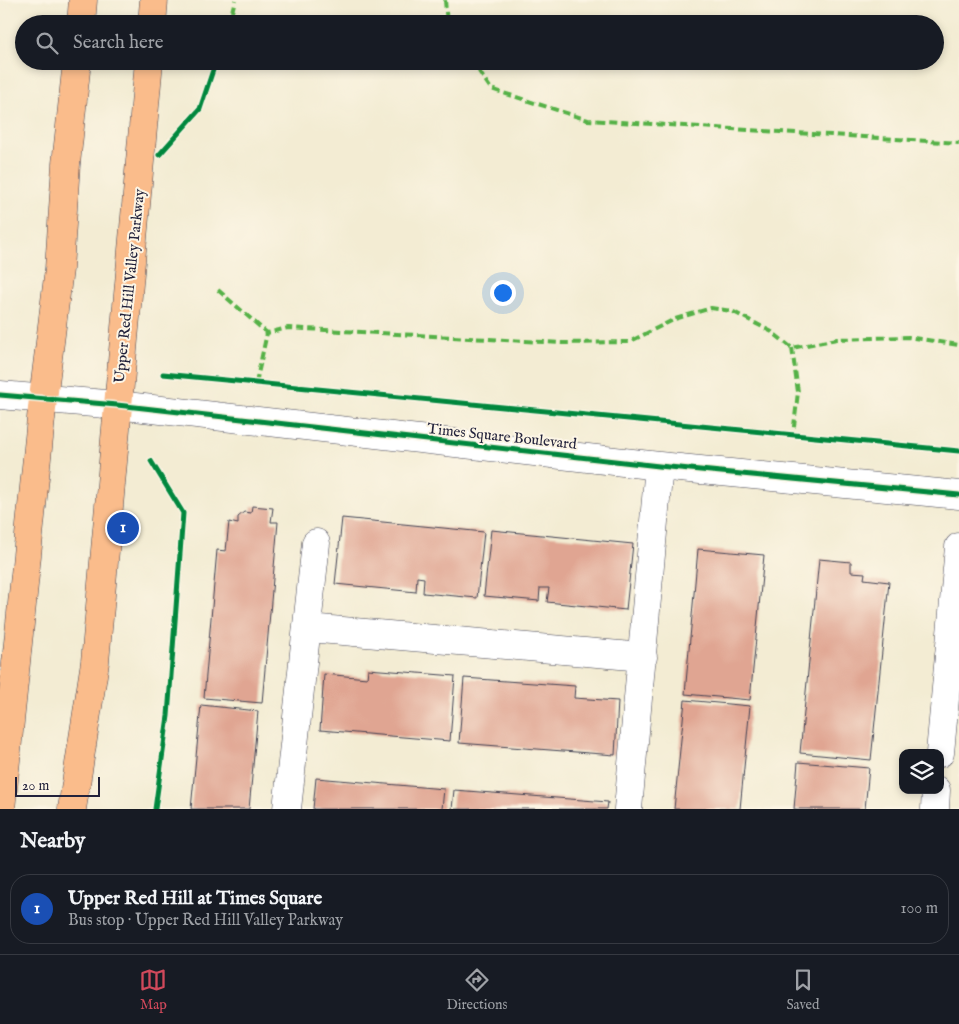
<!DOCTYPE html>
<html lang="en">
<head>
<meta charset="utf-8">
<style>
	body { margin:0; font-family:"IM FELL English",serif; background:#242831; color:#f1f3f6 }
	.controls { position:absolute; right:15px; bottom:15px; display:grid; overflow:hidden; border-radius:10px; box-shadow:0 2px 8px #0003 }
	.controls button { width:45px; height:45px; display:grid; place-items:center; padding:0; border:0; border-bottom:1px solid #363941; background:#171b24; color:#f1f3f6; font:25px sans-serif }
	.scale { position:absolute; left:15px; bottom:12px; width:85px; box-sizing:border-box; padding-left:5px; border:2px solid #22223b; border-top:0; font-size:14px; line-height:18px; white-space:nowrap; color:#22223b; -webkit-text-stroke:4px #fcf5e5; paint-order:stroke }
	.you { position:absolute; left:502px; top:292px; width:18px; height:18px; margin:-12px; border:4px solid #fff; border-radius:50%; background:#1a73e8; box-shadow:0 0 0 8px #1a73e833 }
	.badge { display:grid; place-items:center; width:32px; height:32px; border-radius:50%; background:#d1495b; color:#fff; font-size:16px; font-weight:700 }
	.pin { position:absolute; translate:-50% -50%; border:2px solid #fff; box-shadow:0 1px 5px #0006 }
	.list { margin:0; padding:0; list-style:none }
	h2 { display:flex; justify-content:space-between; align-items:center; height:65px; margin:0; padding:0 20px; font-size:21px }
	h2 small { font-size:16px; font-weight:400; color:#9ea1a6 }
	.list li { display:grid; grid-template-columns:32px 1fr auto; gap:15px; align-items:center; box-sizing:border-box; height:70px; margin:0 10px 10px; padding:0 10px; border:1px solid #363941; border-radius:20px }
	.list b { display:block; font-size:19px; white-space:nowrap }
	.list p { margin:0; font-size:16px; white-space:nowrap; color:#9ea1a6 }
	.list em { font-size:16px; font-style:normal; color:#9ea1a6 }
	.icon { flex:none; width:28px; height:28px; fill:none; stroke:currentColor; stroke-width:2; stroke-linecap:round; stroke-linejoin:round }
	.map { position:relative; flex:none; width:959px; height:809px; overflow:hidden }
	.search { position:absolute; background:#171b24; box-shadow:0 2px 8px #0003; left:15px; right:15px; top:15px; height:55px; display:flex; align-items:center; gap:12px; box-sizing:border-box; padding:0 18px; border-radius:28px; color:#9ea1a6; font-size:19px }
	.sheet { height:145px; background:#171b24 }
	nav { display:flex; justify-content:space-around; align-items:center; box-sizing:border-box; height:70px; border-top:1px solid #363941; background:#171b24; font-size:14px; color:#9ea1a6 }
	nav a { display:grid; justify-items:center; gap:2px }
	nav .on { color:#d1495b }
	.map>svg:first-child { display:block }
	.building { fill:#e0a592 }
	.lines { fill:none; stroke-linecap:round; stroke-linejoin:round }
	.minor-casing { stroke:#414052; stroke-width:29 }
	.major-casing { stroke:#414052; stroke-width:29 }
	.minor { stroke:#fff; stroke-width:28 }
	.major { stroke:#fabc8b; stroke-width:28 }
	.quiet { stroke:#55b146; stroke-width:4; stroke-dasharray:8 4; stroke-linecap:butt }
	.cycleway-casing { stroke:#fcf5e5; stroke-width:8 }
	.cycleway { stroke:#00873e; stroke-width:5 }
	.labels { text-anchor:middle; stroke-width:4; stroke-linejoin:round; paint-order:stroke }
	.street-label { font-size:15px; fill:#22223b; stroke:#fcf5e5 }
</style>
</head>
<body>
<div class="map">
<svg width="959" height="809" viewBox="0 0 959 809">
	<rect width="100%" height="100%" fill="#fcf5e5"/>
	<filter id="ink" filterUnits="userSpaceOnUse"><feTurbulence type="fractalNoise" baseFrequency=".02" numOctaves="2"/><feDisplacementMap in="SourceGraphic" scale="10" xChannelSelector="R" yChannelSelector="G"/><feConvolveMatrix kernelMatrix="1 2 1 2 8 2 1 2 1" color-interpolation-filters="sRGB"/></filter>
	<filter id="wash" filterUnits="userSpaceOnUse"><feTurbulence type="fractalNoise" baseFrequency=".0096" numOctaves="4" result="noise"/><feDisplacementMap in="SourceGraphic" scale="20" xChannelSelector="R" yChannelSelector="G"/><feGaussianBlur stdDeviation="1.12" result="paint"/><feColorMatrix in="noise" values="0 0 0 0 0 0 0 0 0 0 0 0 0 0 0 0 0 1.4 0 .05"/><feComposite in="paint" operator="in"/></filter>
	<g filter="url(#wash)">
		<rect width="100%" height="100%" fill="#f3ecd3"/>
		<g id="blocks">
			<!-- building -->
			<path class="building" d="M252,506l21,2 -2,14h7l-16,181 -58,-5 13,-148 9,1 3,-29 9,2v-7l6,-5 7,1z
				M342,518l142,14 -7,66 -54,-5 1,-15 -7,-1 -1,15 -81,-8z
				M491,530l142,14 -7,66 -79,-8 2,-14h-9l-1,13 -55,-5z
				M698,549l66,6 -14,145 -65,-6z
				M819,559l32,3v10l14,1 -1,6 25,3 -18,178 -71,-7z
				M368,669l87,7 -5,65 -130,-11 4,-56 43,4z
				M464,678l111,8 -1,12 44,3 -3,54 -156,-12z
				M685,700l65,6 -10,103h-66z
				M201,705l57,6 -9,98h-58z
				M798,762l71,6 -4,41h-71z
				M316,778l128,11 -2,20h-129z
				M454,790l154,12 -1,7h-155z"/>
		</g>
	</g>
	<g filter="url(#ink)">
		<use href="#blocks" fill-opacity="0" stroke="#414052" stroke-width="1"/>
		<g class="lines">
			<defs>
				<path id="minor" d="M0,395l117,10 542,61 300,29
					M308,628l335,29
					M940,753l19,-206
					M287,809l29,-266
					M628,809l31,-343
					M935,809l1,-19"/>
				<path id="major" d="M81,24l2,-24
					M152,24l2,-24
					M1,809l42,-410 16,-130 7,-105 11,-103
					M72,809l23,-147 54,-601"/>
			</defs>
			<!-- minor casing -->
			<use href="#minor" class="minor-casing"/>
			<!-- major casing -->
			<use href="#major" class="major-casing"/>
			<!-- minor -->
			<use href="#minor" class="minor"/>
			<!-- major -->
			<use href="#major" class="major"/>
			<!-- quiet -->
			<path class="quiet" d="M445,0l2,24
				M229,24l6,-24
				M472,61l19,28 97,31 371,23
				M218,290l49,43 21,-5 273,15 68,-1 46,-23 36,-11 21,3 40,21 20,16 45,-9 71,-2 51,8
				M792,348l6,44 -5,43
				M256,383l11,-50"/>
			<defs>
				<path id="cycleway" d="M159,155l41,-46 16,-48
					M163,374l796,77
					M0,395l117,10 542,61 300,29
					M151,461l32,52 -15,203 -13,93"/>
			</defs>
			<!-- cycleway casing -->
			<use href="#cycleway" class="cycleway-casing"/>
			<!-- cycleway -->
			<use href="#cycleway" class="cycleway"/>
		</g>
	</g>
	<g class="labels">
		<!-- street labels -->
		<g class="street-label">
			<text transform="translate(129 286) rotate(-84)" y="5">Upper Red Hill Valley Parkway</text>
			<text transform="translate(502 436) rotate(6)" y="5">Times Square Boulevard</text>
		</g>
	</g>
</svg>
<div class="controls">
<button><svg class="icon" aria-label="layers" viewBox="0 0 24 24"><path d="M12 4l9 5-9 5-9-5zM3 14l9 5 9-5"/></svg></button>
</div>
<div class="scale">20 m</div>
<div class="you"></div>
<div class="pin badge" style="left:123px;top:528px;background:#1a4fb4">1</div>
<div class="search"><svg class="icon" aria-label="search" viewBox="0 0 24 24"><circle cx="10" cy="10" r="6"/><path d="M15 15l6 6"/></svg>Search here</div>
</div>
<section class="sheet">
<h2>Nearby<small></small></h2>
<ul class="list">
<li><span class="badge" style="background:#1a4fb4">1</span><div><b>Upper Red Hill at Times Square</b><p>Bus stop · Upper Red Hill Valley Parkway</p></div><em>100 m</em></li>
</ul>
</section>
<nav>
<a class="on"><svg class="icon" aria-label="map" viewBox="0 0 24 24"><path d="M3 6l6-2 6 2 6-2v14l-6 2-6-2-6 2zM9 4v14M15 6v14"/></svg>Map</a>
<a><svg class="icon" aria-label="directions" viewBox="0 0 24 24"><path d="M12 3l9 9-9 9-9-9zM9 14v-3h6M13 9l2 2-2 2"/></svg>Directions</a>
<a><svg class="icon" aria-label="saved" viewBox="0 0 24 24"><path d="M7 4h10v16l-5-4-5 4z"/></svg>Saved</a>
</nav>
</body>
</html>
